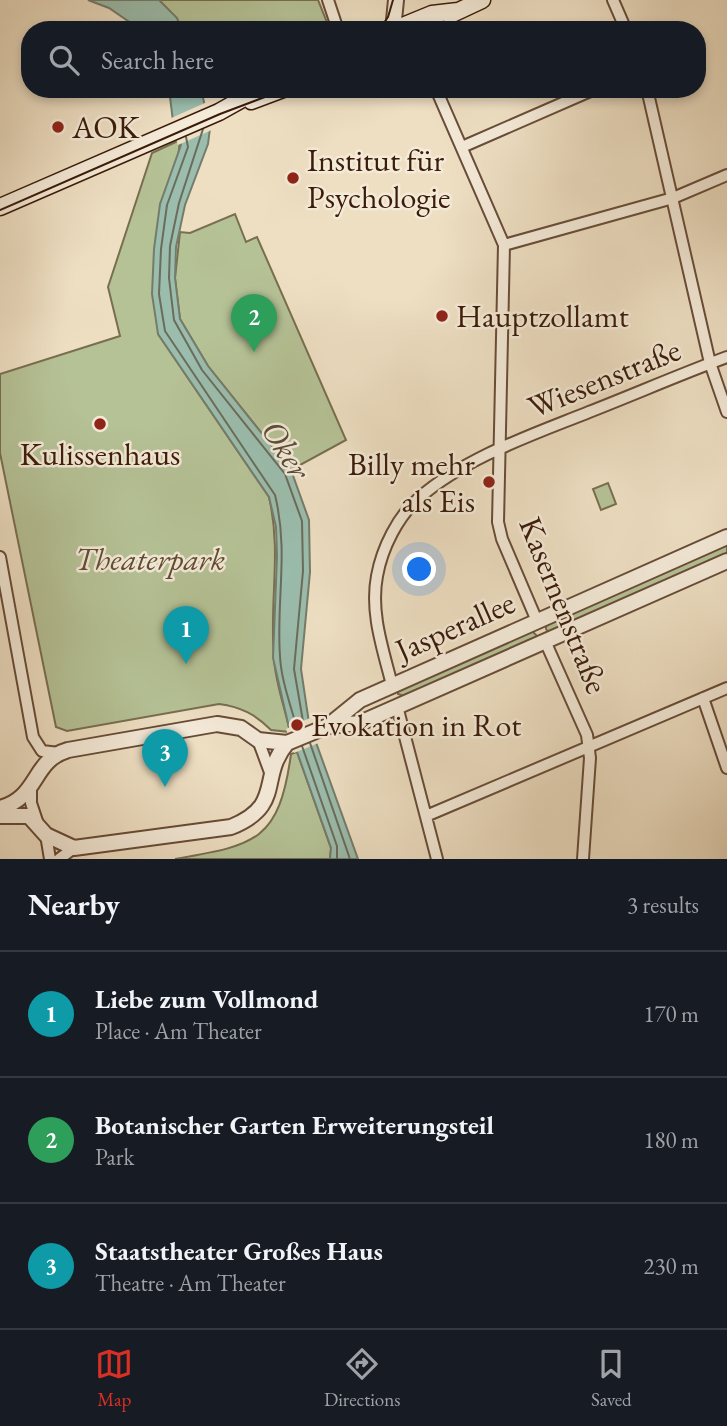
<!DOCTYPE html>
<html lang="en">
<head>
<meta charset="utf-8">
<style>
	body { margin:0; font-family:"EB Garamond",serif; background:#242831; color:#f1f3f6 }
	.you { position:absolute; left:420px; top:570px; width:24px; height:24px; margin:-18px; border:5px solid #fff; border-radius:50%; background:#1a73e8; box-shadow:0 0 0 10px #1a73e833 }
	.badge { display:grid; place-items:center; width:46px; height:46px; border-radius:50%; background:#d93025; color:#fff; font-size:23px; font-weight:700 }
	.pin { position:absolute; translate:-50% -58px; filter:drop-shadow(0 2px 4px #0008) }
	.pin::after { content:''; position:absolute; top:37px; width:24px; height:21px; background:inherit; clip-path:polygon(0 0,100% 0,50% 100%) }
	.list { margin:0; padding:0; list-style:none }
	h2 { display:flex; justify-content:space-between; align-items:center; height:91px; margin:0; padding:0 28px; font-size:30px }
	h2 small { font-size:23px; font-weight:400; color:#9ea1a6 }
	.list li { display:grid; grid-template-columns:46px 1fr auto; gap:21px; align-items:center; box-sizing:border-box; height:126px; padding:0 28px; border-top:2px solid #363941 }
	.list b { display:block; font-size:26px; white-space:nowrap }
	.list p { margin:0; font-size:23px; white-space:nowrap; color:#9ea1a6 }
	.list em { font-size:23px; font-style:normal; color:#9ea1a6 }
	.icon { flex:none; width:38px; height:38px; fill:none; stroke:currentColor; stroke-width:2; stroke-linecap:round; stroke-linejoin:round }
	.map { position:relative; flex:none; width:727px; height:859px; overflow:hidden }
	.search { position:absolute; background:#171b24; box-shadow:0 4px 10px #0003; left:21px; right:21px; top:21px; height:77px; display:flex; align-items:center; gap:18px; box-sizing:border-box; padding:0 24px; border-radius:28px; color:#9ea1a6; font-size:26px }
	.sheet { height:469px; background:#171b24 }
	nav { display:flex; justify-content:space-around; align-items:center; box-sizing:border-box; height:98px; border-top:2px solid #363941; background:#171b24; font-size:19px; color:#9ea1a6 }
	nav a { display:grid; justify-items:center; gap:4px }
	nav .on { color:#d93025 }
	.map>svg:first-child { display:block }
	.green { fill:#b5c296; stroke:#786e50; stroke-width:2 }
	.water { fill:#9bbdad; stroke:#757c6b; stroke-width:2 }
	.pier { fill:#eedfc3 }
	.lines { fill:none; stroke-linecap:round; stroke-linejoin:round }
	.shore { stroke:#6b6c5b; stroke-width:2 }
	.minor-casing { stroke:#684c38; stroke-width:14 }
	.tertiary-casing { stroke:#684c38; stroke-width:18 }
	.secondary-casing { stroke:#3b1b09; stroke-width:19 }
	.minor { stroke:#f4ead8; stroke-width:10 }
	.tertiary { stroke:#f4ead8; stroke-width:14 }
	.secondary { stroke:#f4ead8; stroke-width:16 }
	.tram { stroke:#3b1b09; stroke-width:2 }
	.poi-dot { fill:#8f2418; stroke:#f4ead8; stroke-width:2.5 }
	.labels { text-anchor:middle; stroke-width:5; stroke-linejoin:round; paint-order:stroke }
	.poi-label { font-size:32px; fill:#3b1b09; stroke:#f4ead8; text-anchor:start }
	.street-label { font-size:32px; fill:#3b1b09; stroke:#f4ead8 }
	.park-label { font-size:32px; font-style:italic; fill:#604d33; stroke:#f4ead8 }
	.water-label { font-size:33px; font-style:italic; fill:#584c3a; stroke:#f4ead8 }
</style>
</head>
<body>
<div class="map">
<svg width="727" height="859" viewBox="0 0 727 859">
	<rect width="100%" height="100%" fill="#eedfc3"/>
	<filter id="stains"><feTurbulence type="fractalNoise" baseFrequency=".00286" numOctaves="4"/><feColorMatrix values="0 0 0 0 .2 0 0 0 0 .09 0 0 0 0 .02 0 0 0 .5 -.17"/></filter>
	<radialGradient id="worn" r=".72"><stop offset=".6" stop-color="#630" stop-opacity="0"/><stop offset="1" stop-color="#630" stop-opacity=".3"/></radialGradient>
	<!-- green -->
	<path class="green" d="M159,0h159l12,30h-148l-6,-12z
		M180,140l-22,194 111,163c13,56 0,105 5,161 1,24 11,50 16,74l-19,-2c-16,-16 -30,-23 -52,-26l-152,27 -11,-4 -56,-274v-79l120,-38 -12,-49 44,-134z
		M235,214l11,28 11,-5 89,203 -55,30 -83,-104 -28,-47 -5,-41 5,-46 10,1z
		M608,483l8,21 -15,6 -8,-21z
		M727,543v14l-178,76 -3,-4v-5z
		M531,630l7,7 -131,60 -9,-3v-4z
		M297,752l34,96 -1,11h-155c80,-14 104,-17 116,-105z"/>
	<!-- water -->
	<path class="water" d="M88,0h71l18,18 5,12h-41l-32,-22z
		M169,89h32l9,39 -2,16 -23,61 -9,42 -1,31 5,41 28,47 83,104 18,50 1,52 -9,97 8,54 49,136h-28l1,-11 -41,-116 -17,-74 4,-102 -1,-29 -7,-30 -111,-163 -6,-40 2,-45 6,-45 21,-59 -8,-24z"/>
	<!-- pier -->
	<path class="pier" d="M207,102l7,27 -36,16 -9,-26z
		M312,717l9,25 -27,11 -8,-24z"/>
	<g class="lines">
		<!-- shore -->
		<path class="shore" d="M203,129l-24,74 -9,43 -1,32 5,42 28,50 83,104 17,47 1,50 -9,98 10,58
			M186,137l2,10 -21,58 -6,44 -2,45 6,37 110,164c14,57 1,105 5,161 1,24 11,50 17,73
			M310,743l40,116
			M302,746l35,100v13"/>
		<defs>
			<path id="minor" d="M328,0l10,30
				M613,0l13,30
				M436,89l68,156 -6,277 4,17 35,82
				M647,89l63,274 17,49
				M462,147l133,-58
				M504,245l169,-47 54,-23
				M0,557l33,180 9,14 17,2
				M545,641l42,94 3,23 -7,101
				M392,685c-9,-36 -22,-72 -15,-109 5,-28 21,-60 42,-78 47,-41 113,-63 170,-86 46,-18 92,-38 138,-55
				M703,698l24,70
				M397,706l40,153
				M258,740l13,35
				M31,787v16l6,18
				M426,816l301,-128
				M46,835l4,24
				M59,859l15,-11"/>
			<path id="tertiary" d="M393,30l3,-30
				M328,726l32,-26 367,-163
				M0,808c40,-11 31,-47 68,-58l149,-26 24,4 17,12 29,3 41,-17 32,-3 367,-162
				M0,816h29l17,19 28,13 157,-21c54,-22 27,-49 56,-84"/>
			<path id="secondary" d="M450,15l32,-15
				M393,30l39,-16 26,-3
				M251,101l32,-12
				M0,207l219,-95 41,-23"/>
		</defs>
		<!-- minor casing -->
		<use href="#minor" class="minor-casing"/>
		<!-- tertiary casing -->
		<use href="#tertiary" class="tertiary-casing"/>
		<!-- secondary casing -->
		<use href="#secondary" class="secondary-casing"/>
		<!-- minor -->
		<use href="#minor" class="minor"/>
		<!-- tertiary -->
		<use href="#tertiary" class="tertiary"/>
		<!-- secondary -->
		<use href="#secondary" class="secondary"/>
		<!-- tram -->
		<path class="tram" d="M379,30l9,-13 5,-17
			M0,210l220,-96 66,-25"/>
	</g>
	<!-- markers -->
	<g class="poi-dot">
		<circle cx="58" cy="127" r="7"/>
		<circle cx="293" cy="178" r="7"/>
		<circle cx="442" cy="316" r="7"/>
		<circle cx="100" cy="424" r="7"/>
		<circle cx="489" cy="482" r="7"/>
		<circle cx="297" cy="725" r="7"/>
	</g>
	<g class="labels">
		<!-- poi labels -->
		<g class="poi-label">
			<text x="72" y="138">AOK</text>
			<text x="307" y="171">Institut für<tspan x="307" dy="37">Psychologie</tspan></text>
			<text x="456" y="327">Hauptzollamt</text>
			<text x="100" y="465" text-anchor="middle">Kulissenhaus</text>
			<text x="475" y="475" text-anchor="end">Billy mehr<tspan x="475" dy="37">als Eis</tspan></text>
			<text x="311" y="736">Evokation in Rot</text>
		</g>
		<!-- street labels -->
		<g class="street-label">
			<text transform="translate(604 378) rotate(-22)" y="11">Wiesenstraße</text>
			<text transform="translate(564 605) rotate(68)" y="11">Kasernenstraße</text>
			<text transform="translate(455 626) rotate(-24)" y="11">Jasperallee</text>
		</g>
		<!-- park labels -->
		<g class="park-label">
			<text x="150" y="570">Theaterpark</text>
		</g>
		<!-- water labels -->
		<g class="water-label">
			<text transform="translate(287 449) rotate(58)" y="12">Oker</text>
		</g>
	</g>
	<rect width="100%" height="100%" filter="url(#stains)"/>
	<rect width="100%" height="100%" fill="url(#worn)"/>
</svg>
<div class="you"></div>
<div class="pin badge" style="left:186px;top:664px;background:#0f9aa8">1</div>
<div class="pin badge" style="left:254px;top:352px;background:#2e9e5b">2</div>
<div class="pin badge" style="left:165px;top:787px;background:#0f9aa8">3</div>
<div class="search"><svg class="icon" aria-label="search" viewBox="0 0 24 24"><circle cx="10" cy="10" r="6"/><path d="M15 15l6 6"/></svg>Search here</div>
</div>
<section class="sheet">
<h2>Nearby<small>3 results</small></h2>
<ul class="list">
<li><span class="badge" style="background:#0f9aa8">1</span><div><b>Liebe zum Vollmond</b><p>Place · Am Theater</p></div><em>170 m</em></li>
<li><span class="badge" style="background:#2e9e5b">2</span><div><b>Botanischer Garten Erweiterungsteil</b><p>Park</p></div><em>180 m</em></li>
<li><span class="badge" style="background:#0f9aa8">3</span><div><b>Staatstheater Großes Haus</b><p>Theatre · Am Theater</p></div><em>230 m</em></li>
</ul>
</section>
<nav>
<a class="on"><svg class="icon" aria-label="map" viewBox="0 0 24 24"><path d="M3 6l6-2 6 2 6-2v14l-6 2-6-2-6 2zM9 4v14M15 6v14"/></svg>Map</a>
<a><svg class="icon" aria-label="directions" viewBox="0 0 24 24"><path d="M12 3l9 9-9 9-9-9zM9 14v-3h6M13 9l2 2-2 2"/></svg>Directions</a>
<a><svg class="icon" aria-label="saved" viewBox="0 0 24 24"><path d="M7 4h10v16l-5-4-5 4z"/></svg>Saved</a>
</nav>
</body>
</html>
